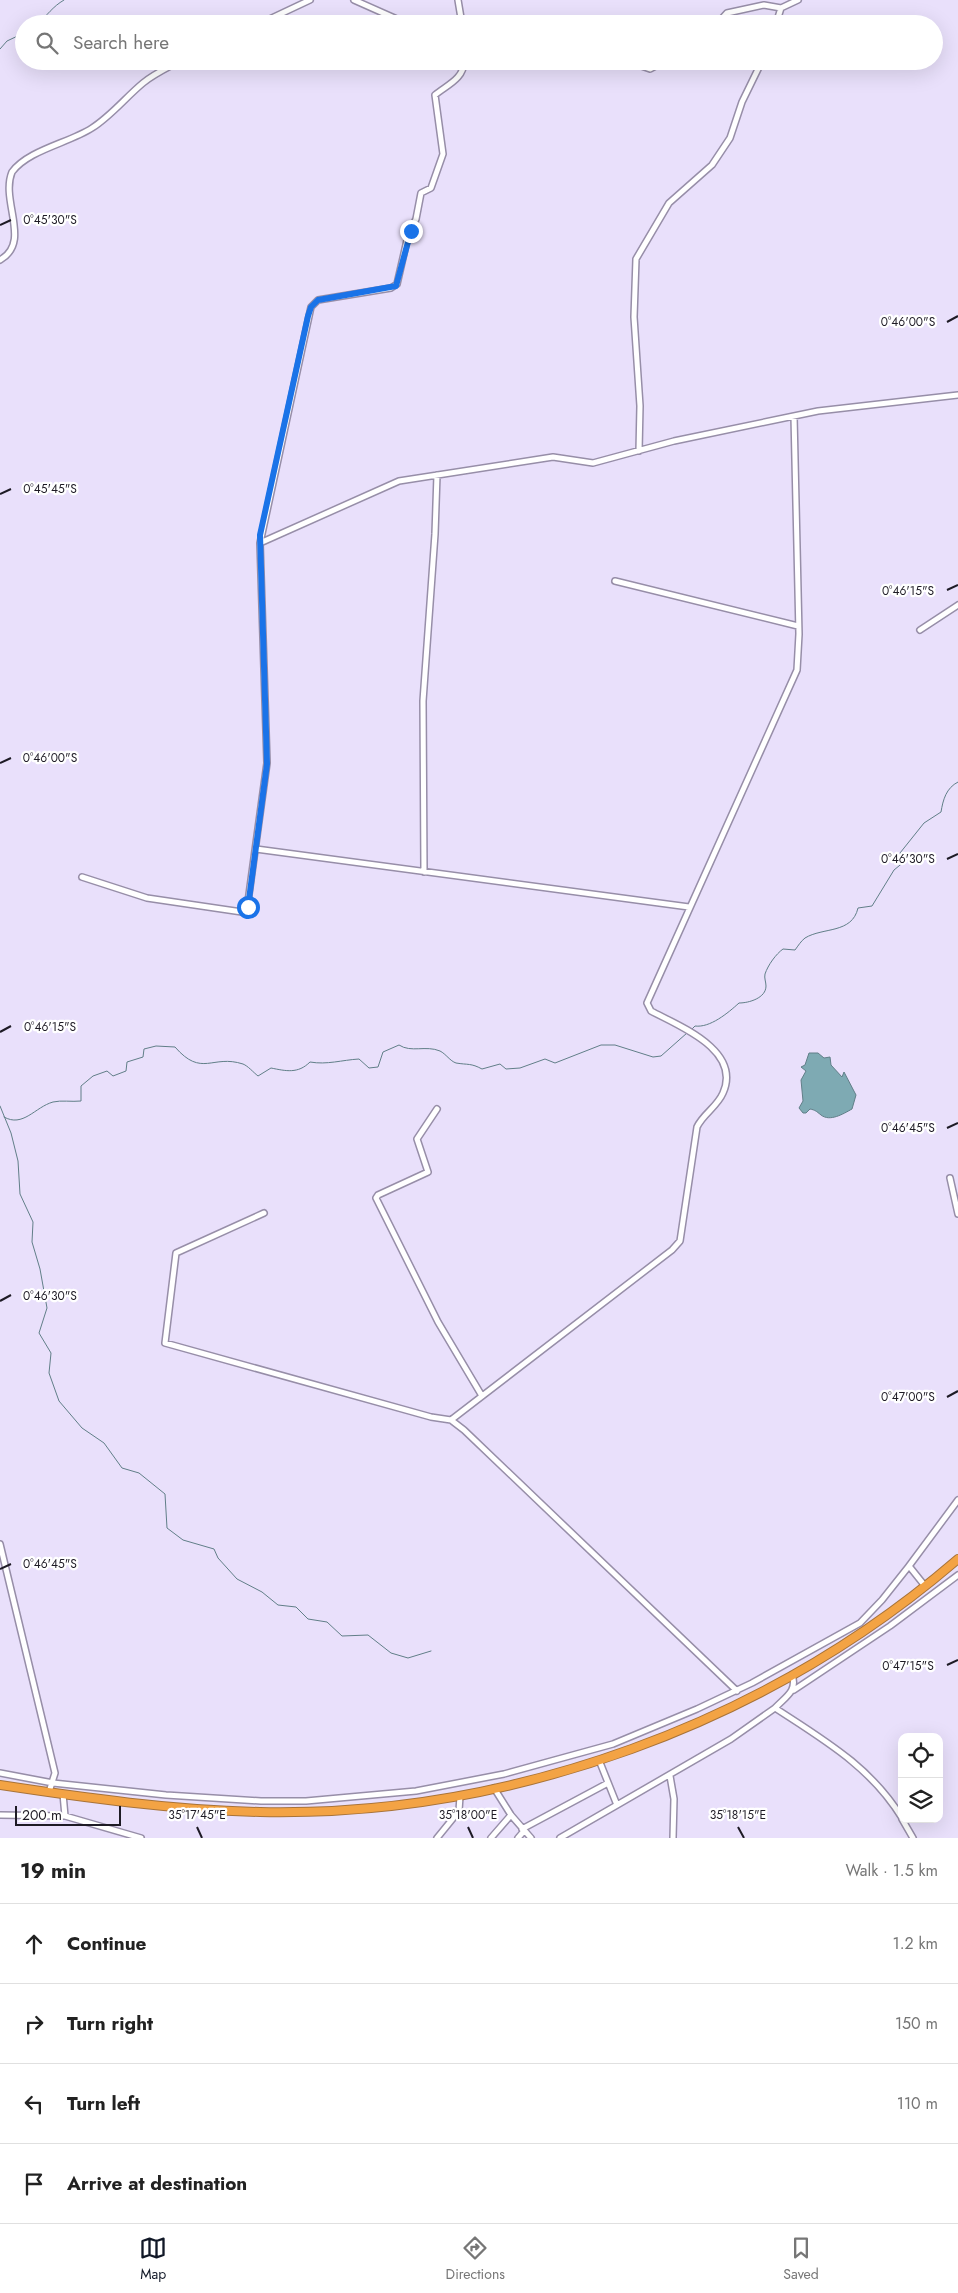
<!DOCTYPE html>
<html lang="en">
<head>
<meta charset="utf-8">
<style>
	body { margin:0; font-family:Jost,sans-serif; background:#f2f2f2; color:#222 }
	.controls { position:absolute; right:15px; bottom:15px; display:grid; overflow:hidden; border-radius:10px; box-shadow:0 5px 20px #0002 }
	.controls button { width:45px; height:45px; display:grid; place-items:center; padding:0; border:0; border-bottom:1px solid #e0e0e0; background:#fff; color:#222; font:25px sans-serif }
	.scale { position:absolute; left:15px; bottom:12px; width:106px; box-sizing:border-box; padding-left:5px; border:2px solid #1e1b25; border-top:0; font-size:14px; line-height:18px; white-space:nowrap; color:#1e1b25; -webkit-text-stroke:4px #fff; paint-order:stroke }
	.stop { position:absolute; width:15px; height:15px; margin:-11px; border:4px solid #1a73e8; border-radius:50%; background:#fff }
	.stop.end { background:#1a73e8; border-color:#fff; box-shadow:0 1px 5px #0008 }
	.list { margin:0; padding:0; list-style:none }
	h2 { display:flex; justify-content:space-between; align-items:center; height:65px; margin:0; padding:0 20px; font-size:21px }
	h2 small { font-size:16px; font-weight:400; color:#767676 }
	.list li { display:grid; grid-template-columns:32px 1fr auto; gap:15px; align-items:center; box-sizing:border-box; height:80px; padding:0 20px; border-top:1px solid #e0e0e0 }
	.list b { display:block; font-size:19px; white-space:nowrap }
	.list em { font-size:16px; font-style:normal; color:#767676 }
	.icon { flex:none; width:28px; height:28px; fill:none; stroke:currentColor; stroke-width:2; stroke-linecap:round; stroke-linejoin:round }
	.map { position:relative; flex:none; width:958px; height:1838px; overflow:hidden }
	.search { position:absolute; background:#fff; box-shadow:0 5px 20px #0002; left:15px; right:15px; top:15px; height:55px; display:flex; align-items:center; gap:12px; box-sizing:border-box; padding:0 18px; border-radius:28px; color:#767676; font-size:19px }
	.sheet { height:385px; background:#fff }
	nav { display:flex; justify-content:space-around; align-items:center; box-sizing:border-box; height:70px; border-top:1px solid #e0e0e0; background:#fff; font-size:14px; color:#767676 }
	nav a { display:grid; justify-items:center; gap:2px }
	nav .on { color:#111827 }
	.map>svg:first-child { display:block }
	.water { fill:#7eaab3; stroke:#617f88 }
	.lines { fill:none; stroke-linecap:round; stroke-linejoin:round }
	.stream { stroke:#617f88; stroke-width:1 }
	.minor-casing { stroke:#978ea8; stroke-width:8 }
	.highway-casing { stroke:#a87339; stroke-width:10 }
	.minor { stroke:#fff; stroke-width:5 }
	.highway { stroke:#f3a344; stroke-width:8 }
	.route { stroke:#1a73e8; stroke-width:6 }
	.ticks { fill:none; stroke:#1e1b25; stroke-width:2 }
	.ticks-label { font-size:12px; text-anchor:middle; fill:#1e1b25; stroke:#fff; stroke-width:4.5; stroke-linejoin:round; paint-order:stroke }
</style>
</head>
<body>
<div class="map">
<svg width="958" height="1838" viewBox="0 0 958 1838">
	<rect width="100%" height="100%" fill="#e9e0fb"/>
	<!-- water -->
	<path class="water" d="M809,1053h9l6,5 6,-1 1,8 11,12 2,-5 12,23 -4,14c-9,5 -22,13 -31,6 -5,-4 -6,-5 -11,-6l-4,4h-3l-4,-5 4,-7 -2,-21 5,-9 -5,-4 4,-2z"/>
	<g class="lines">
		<!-- stream -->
		<path class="stream" d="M37,24c11,-9 15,-17 27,-24
			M0,49l7,-8 17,-8
			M692,1029l3,-3c15,2 33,-13 44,-23 10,0 27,-5 27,-17 0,-4 -2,-8 -1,-12 3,-9 11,-20 18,-25l12,1c3,-4 6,-9 10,-12 18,-11 47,-4 53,-30l14,-2 22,-36 11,-9 -5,-8 24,-30 17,-11c2,-12 5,-24 17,-30
			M0,1106l11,27 7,28 2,33 13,28 -1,20 8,27 7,39 -8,25 12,20 -2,20 10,28 23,27 22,15 18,25 17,5 26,21 2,34 16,12 31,9 4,9 19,21 25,13 16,13 18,2 12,12 19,3 15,14 26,-1 23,18 17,5 23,-7
			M4,1117c19,11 31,-10 49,-15 8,-2 19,0 28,-1v-15l12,-10 14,-5 6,5 13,-5 1,-9 16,-5 1,-8 12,-3 19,1c27,31 37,7 68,17 5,2 10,8 15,12l13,-8c15,3 27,6 39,-6 17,3 32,-2 49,-3l10,9 9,-1 5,-15 16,-7c12,8 27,0 41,6 6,3 10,10 16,12 12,2 15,0 26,6l18,-5 6,5 14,-1 25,-9 10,4 46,-18h14l38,12 8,-1 26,-23"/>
		<defs>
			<path id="minor" d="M354,0l54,24
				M458,0l4,24
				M259,24l51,-24
				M717,24l10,-11 37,-8 17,3
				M776,24l5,-16 17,-8
				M627,61l23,8 15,-8
				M0,260c32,-18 0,-59 12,-88 16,-22 57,-29 80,-44 19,-12 34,-31 51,-45 11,-9 24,-15 37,-22
				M639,451l1,-45 -6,-89 2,-58 33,-56 43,-38 18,-27 12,-36 20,-41
				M260,543l51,-236 7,-7 73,-12 6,-4 11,-48 8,-17 5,-26 10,-5 12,-34 -8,-59c12,-10 29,-16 29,-34
				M615,581l183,45
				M920,630l38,-25
				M256,849l433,58
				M424,872l-1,-171 12,-167 2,-59
				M82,877l65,21 95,14 5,-3 20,-146 -7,-220 139,-62 154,-24 40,6 81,-22 144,-30 140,-16
				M437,1109l-20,30 11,33 -50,23 -2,3 62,124 44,74
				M950,1178l8,36
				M264,1213l-88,40 -11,90 266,74 20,3 13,10 273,261
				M451,1420l221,-170 8,-9 17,-114c6,-13 20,-20 26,-34 19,-43 -44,-67 -72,-82l-4,-8 150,-333 2,-36 -5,-218
				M0,1544l55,229 -6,19
				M925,1586l-16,-20 49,-66
				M792,1675c6,16 -7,22 -17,33 49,32 96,59 127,110
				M794,1690l96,-64 68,-51
				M0,1773l53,10 113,12 95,6h45l110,-10 88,-17 109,-30 84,-35 55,-26 108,-60 22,-23 27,-34
				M670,1776l4,23 -1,39
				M494,1788l17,27 20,23
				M63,1794l2,22 76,22
				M617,1805l114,-66 44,-31
				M0,1815l65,1
				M902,1819l11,19
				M522,1829l86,-46
				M437,1838l22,-27 1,-15
				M491,1838l20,-23
				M518,1838l6,-7
				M560,1838l57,-33 -18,-45"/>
			<path id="highway" d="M0,1785c86,13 173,25 260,27 251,5 508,-89 698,-253"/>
		</defs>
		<!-- minor casing -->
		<use href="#minor" class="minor-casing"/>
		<!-- highway casing -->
		<use href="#highway" class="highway-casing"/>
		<!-- minor -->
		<use href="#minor" class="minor"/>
		<!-- highway -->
		<use href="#highway" class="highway"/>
	</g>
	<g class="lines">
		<!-- route -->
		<path class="route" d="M248,907l19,-143 -7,-229 48,-219 3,-9 7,-7 78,-14 15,-55"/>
	</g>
	<!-- ticks -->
	<path class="ticks" d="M0,225l11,-5M947,322l11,-6M0,494l11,-5M947,590l11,-5M0,763l11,-5M947,859l11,-5M0,1032l11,-6M947,1128l11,-5M0,1301l11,-6M947,1397l11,-6M0,1569l11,-5M947,1665l11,-5M197,1827l5,11M468,1827l5,11M738,1827l6,11"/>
	<g class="ticks-label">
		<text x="50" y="224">0°45'30"S</text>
		<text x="908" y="326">0°46'00"S</text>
		<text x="50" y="493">0°45'45"S</text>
		<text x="908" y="595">0°46'15"S</text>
		<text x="50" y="762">0°46'00"S</text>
		<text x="908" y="863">0°46'30"S</text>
		<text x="50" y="1031">0°46'15"S</text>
		<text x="908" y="1132">0°46'45"S</text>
		<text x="50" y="1300">0°46'30"S</text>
		<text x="908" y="1401">0°47'00"S</text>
		<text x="50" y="1568">0°46'45"S</text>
		<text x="908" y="1670">0°47'15"S</text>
		<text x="197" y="1819">35°17'45"E</text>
		<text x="468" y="1819">35°18'00"E</text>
		<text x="738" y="1819">35°18'15"E</text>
	</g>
</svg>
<div class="controls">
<button><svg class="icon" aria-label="locate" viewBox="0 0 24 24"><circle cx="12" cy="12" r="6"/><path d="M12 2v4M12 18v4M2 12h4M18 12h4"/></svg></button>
<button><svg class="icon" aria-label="layers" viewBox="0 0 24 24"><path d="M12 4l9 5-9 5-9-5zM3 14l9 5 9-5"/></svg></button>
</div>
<div class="scale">200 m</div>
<div class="stop" style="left:248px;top:907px"></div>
<div class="stop end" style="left:411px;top:231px"></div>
<div class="search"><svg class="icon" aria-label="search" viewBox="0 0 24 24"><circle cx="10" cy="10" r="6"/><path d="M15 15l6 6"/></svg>Search here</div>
</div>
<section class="sheet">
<h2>19 min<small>Walk · 1.5 km</small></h2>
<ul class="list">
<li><svg class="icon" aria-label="ahead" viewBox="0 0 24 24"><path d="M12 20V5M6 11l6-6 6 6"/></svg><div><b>Continue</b></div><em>1.2 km</em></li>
<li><svg class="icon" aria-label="right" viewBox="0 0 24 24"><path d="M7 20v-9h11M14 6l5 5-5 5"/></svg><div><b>Turn right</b></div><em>150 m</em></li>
<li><svg class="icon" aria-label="left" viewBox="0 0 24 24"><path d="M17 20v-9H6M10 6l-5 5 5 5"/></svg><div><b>Turn left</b></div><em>110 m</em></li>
<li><svg class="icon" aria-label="arrive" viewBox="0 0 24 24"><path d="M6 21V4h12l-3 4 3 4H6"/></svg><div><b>Arrive at destination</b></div></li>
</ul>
</section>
<nav>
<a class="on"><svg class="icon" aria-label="map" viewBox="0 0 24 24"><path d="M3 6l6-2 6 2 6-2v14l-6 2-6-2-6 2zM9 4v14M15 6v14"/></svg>Map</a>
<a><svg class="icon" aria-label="directions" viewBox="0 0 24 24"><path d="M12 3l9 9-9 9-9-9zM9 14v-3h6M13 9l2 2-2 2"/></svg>Directions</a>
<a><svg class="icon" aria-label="saved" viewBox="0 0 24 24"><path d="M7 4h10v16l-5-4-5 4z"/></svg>Saved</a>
</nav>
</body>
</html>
